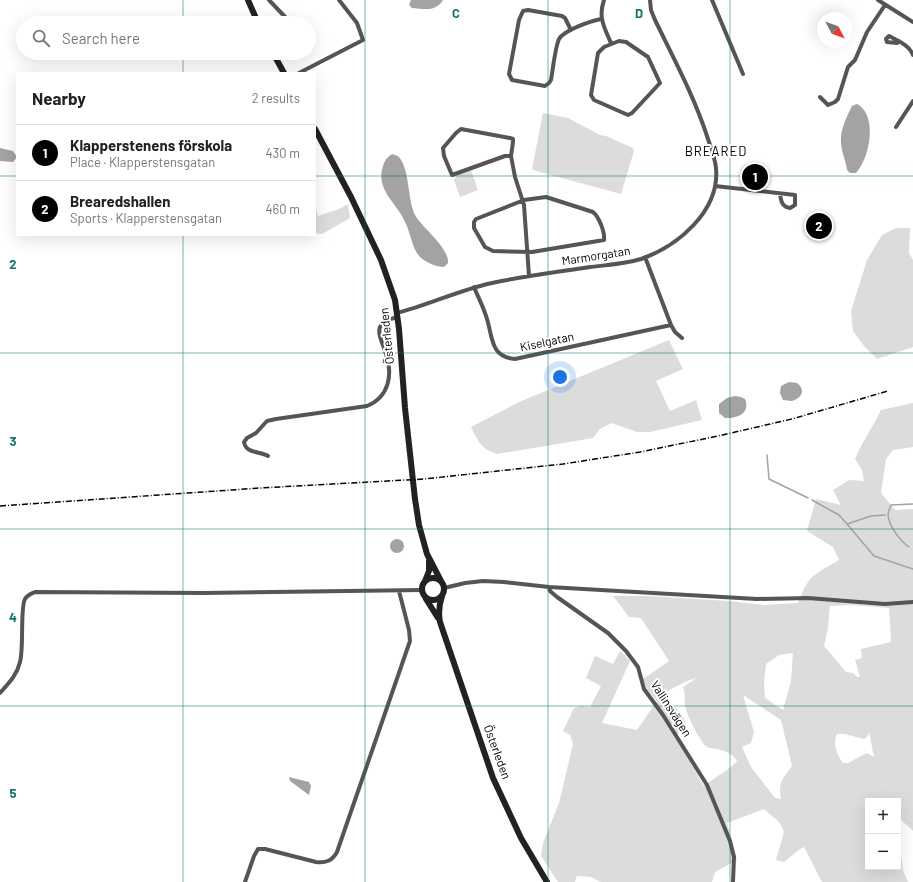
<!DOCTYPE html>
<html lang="en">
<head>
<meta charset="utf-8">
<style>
	body { margin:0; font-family:Barlow,sans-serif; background:#f2f2f2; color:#222 }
	.controls { position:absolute; right:12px; bottom:12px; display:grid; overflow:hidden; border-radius:0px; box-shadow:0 4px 16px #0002 }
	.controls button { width:36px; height:36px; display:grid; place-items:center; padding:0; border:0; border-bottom:1px solid #e0e0e0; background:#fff; color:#222; font:20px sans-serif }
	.compass { position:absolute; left:817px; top:12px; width:36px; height:36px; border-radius:50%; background:#fff; box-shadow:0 4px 16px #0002; rotate:131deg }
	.you { position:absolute; left:560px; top:377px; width:14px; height:14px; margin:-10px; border:3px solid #fff; border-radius:50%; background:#1a73e8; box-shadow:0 0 0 6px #1a73e833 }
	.badge { display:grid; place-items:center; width:26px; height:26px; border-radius:50%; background:#000; color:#fff; font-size:13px; font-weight:700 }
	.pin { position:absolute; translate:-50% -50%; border:2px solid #fff; box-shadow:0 1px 4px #0006 }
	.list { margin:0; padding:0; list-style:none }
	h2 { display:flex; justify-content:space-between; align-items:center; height:52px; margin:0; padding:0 16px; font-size:17px }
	h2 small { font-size:13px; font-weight:400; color:#767676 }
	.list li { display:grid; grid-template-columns:26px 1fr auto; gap:12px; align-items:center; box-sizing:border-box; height:56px; padding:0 16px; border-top:1px solid #e0e0e0 }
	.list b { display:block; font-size:15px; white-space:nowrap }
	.list p { margin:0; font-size:13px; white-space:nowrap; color:#767676 }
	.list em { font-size:13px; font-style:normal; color:#767676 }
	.icon { flex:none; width:22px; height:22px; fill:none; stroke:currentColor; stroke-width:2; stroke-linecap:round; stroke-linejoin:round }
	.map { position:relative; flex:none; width:913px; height:882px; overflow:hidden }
	.search { position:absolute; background:#fff; box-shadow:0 4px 16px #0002; left:16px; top:16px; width:300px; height:44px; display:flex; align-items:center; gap:10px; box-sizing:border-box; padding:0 14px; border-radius:22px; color:#767676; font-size:15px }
	.panel { position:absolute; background:#fff; box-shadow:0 4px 16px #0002; left:16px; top:72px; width:300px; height:164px; border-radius:0px }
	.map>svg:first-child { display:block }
	.green { fill:#dcdcdc; fill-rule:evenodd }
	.water { fill:#a3a3a3 }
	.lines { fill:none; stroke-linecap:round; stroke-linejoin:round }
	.stream { stroke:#a3a3a3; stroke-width:1.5 }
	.street { stroke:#555; stroke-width:4 }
	.secondary { stroke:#222; stroke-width:6 }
	.rail { stroke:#000; stroke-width:1.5; stroke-dasharray:6 2 1 2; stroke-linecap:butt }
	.grid { fill:none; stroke:#0f766e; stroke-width:1; stroke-opacity:0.55 }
	.labels { text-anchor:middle; stroke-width:4; stroke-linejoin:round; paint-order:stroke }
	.street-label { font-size:12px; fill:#000; stroke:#fff }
	.neighbourhood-label { font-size:13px; letter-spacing:1px; fill:#000; stroke:#fff }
	.grid-label { font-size:13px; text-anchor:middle; font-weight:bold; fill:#0f766e; stroke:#fff; stroke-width:4; stroke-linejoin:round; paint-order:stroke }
</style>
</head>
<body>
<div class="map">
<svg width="913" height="882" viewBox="0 0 913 882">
	<rect width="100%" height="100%" fill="#fff"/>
	<!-- green -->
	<path class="green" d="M543,113l25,5 32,17 6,1 27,12 1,3 -13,43 -85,-23 -4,-2z
		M471,170l7,20 -18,7 -6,-17 3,-5z
		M348,204l2,14 -28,16 -7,-1v-28l3,11 21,-7z
		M896,228h14l-1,25 4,7v87l-36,12 -13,-13 -11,-15 -2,-20 16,-51 15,-25z
		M669,340l14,29 -27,12 14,30 26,-11 6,20 -52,12h-13l-26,-9 -11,6 -7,9 -96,16c-16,-5 -19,-13 -26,-27l48,-25z
		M913,403v44l-20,3 -7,9 -5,34 14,17 18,-1v322l-15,-14v-16h-30v66h30v-13l3,2 2,14 5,12h-86l-18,-35 -4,2 -16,13 -8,-2 8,-28 -4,-9 -16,-14 -37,14 10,37 -22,12 -3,10h-111l-10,-5 -14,-1 -2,6h-17l-17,-26 2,-13 16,-40 14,-59 -3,-9 -7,-4 11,-23 7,-2 9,1 11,-21 -15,-8 9,-22 18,8 7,-13 10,10 -28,62 35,7 20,-29 -10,-12 -4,-10 26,-18 -28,-43 -12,-1 -16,-21h37l79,5 35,4 34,-2c10,-28 17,-29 41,-43l-6,-13 -26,-16 9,-32 25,6 -8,-15 16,-10 15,1 -2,-11 -7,-11c7,-17 18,-32 26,-49zM851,605l38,3 2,34 -30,7 1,9 -7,2 5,17h-3l-4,-4 -7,-1 -22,-26 4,-18 2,-22zM793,653l-2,28 -8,29 -18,-12 -1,-15 2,-19 13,-9zM698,677l-15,10c3,9 1,10 2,18 1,9 15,37 22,42 3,2 6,1 9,2 9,1 17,5 21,12 -9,10 -22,16 -33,25l-29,-49 8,-9 3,-6c-7,-11 -14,-20 -26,-27l25,-13zM743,695l38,25 11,46c-10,14 -14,16 -11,33l-6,-1 -24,-31 -9,-20 9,-4 3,-11zM869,732l5,25 -7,-4 -19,10h-5c-6,-8 -11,-20 -6,-29h8l19,5 4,-3z"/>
	<!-- water -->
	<path class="water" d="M411,0h32c-7,12 -19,9 -31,8l-3,-3z
		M857,104c21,11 13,54 -1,69h-6l-3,-3c-1,-10 -6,-18 -6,-28 -1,-12 6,-26 11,-36z
		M0,148l13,3 4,6 -4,5 -13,-1z
		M392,154l6,2c12,12 9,42 17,59 8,14 34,32 33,48l-4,4c-7,0 -17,-4 -23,-9 -9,-8 -10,-25 -16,-36 -8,-19 -30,-32 -22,-56 1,-5 4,-9 9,-12z
		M789,382l8,1c9,7 5,15 -5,18l-9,-1 -3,-7 1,-7z
		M735,396l6,1 4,2c6,14 -8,20 -20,19l-6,-5v-9l8,-6z
		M390 546a7 7 0 1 1 14 0a7 7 0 1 1-14 0Z
		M289,777l20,5 2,4 -2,9 -19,-14z"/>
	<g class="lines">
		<!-- stream -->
		<path class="stream" d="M767,455l2,24 39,19
			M812,500l27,15 8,9 27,32 39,13
			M847,524l24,-8 14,-1
			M909,547c-9,-6 -20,-21 -21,-32 0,-3 2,-7 3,-10l22,-1"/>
		<!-- street -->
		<path class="street" d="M269,0l20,21
			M604,0c-6,17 0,27 7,43
			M712,0l31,74
			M878,0l35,22
			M571,30l-6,-12 -3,-2 -34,-6 -5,1 -4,9 -10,54 3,6 33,6 4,-3 2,-3c2,-11 4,-32 8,-41 5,-9 32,-18 42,-20
			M619,41l7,1 22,15 12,26 -28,30 -4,2 -34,-15 -3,-5 7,-42 6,-6z
			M899,41l-2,2 -10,-1 -1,-3 3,-3c9,5 20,9 24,19
			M299,73l64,-33 -6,-17 -18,-23
			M820,97l8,8 7,-3 3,-3 10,-32 7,-7 12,-28 18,-27
			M896,127l17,-26
			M511,156l2,-14v-3l-3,-1 -49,-9 -5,4 -13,15 1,8 8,19 53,-19h6l4,21 9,28 5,71
			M715,186l80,9v10l-5,3c-8,-1 -9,-7 -10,-14
			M546,197l47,15c6,5 12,20 11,28l-72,12 -39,-1 -8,-4 -11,-19v-6l2,-3 48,-19z
			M645,257l26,68 4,7 7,6
			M474,287c4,10 9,19 12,29 7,19 3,41 29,43l156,-34
			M397,313c32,-8 62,-23 95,-30 32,-7 65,-11 98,-16 17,-2 34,-3 51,-8 37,-13 79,-48 75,-91 -1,-10 -5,-20 -8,-29 -13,-41 -34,-80 -53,-119l-4,-10 -1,-10
			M268,456c-8,-5 -22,-2 -24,-14l3,-4 9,-5 11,-12 9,-2 91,-13c22,-9 26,-31 19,-52 -6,-19 -16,-31 12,-37
			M549,587l1,4 7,6 51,36 18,18 12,16 6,22 19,26 44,70 23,56 4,16 -1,25
			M444,588l21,-5 18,-2 21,1 45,5 208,12 51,-1 77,6 28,-2
			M0,693c9,-10 17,-18 20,-31 4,-14 0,-55 5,-63 2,-4 6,-5 10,-7l170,1 217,-3
			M245,882l9,-26 4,-7h7l51,13c10,1 16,-1 21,-10l73,-211 -1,-11 -10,-39"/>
		<!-- secondary -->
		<path class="secondary" d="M248,0l10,23
			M273,53l11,20
			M315,129l36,68 30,63 14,40 4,29 6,79 10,91 4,26 8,29 14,27
			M422 589a11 11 0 1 1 22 0a11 11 0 1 1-22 0Z
			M425,581l4,-10v-10
			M442,596c-3,9 -4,16 -2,26l53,156 28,60 26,44
			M426,599l12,19"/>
		<!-- rail -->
		<path class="rail" d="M0,506l260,-18 164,-9 139,-15 77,-12 78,-16 74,-17 96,-28"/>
	</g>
	<!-- grid -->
	<path class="grid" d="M183,0v23M365,0v882M548,0v882M730,0v882M183,53v20M0,176h17M315,176h598M183,235v647M0,353h913M0,529h913M0,706h913"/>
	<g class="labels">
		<!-- street labels -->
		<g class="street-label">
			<text transform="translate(596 256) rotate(-9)" y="4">Marmorgatan</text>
			<text transform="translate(387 336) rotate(-96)" y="4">Österleden</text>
			<text transform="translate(547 342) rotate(-12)" y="4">Kiselgatan</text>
			<text transform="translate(671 709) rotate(57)" y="4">Vallinsvägen</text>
			<text transform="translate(497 752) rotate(70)" y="4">Österleden</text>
		</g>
		<!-- neighbourhood labels -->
		<g class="neighbourhood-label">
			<text x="716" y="156">BREARED</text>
		</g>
	</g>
	<g class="grid-label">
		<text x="456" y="18">C</text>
		<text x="639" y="18">D</text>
		<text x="13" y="269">2</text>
		<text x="13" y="446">3</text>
		<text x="13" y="622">4</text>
		<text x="13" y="798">5</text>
	</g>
</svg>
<div class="controls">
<button>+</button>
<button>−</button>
</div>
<svg class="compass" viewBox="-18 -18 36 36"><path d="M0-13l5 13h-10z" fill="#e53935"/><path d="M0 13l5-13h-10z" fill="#767676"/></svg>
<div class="you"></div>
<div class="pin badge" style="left:755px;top:177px">1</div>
<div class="pin badge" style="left:819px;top:226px">2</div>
<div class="search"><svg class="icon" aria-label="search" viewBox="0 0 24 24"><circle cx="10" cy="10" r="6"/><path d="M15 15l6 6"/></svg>Search here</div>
<section class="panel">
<h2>Nearby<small>2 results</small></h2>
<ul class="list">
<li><span class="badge">1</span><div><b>Klapperstenens förskola</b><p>Place · Klapperstensgatan</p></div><em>430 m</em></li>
<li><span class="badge">2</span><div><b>Brearedshallen</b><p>Sports · Klapperstensgatan</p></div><em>460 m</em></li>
</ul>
</section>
</div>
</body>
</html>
